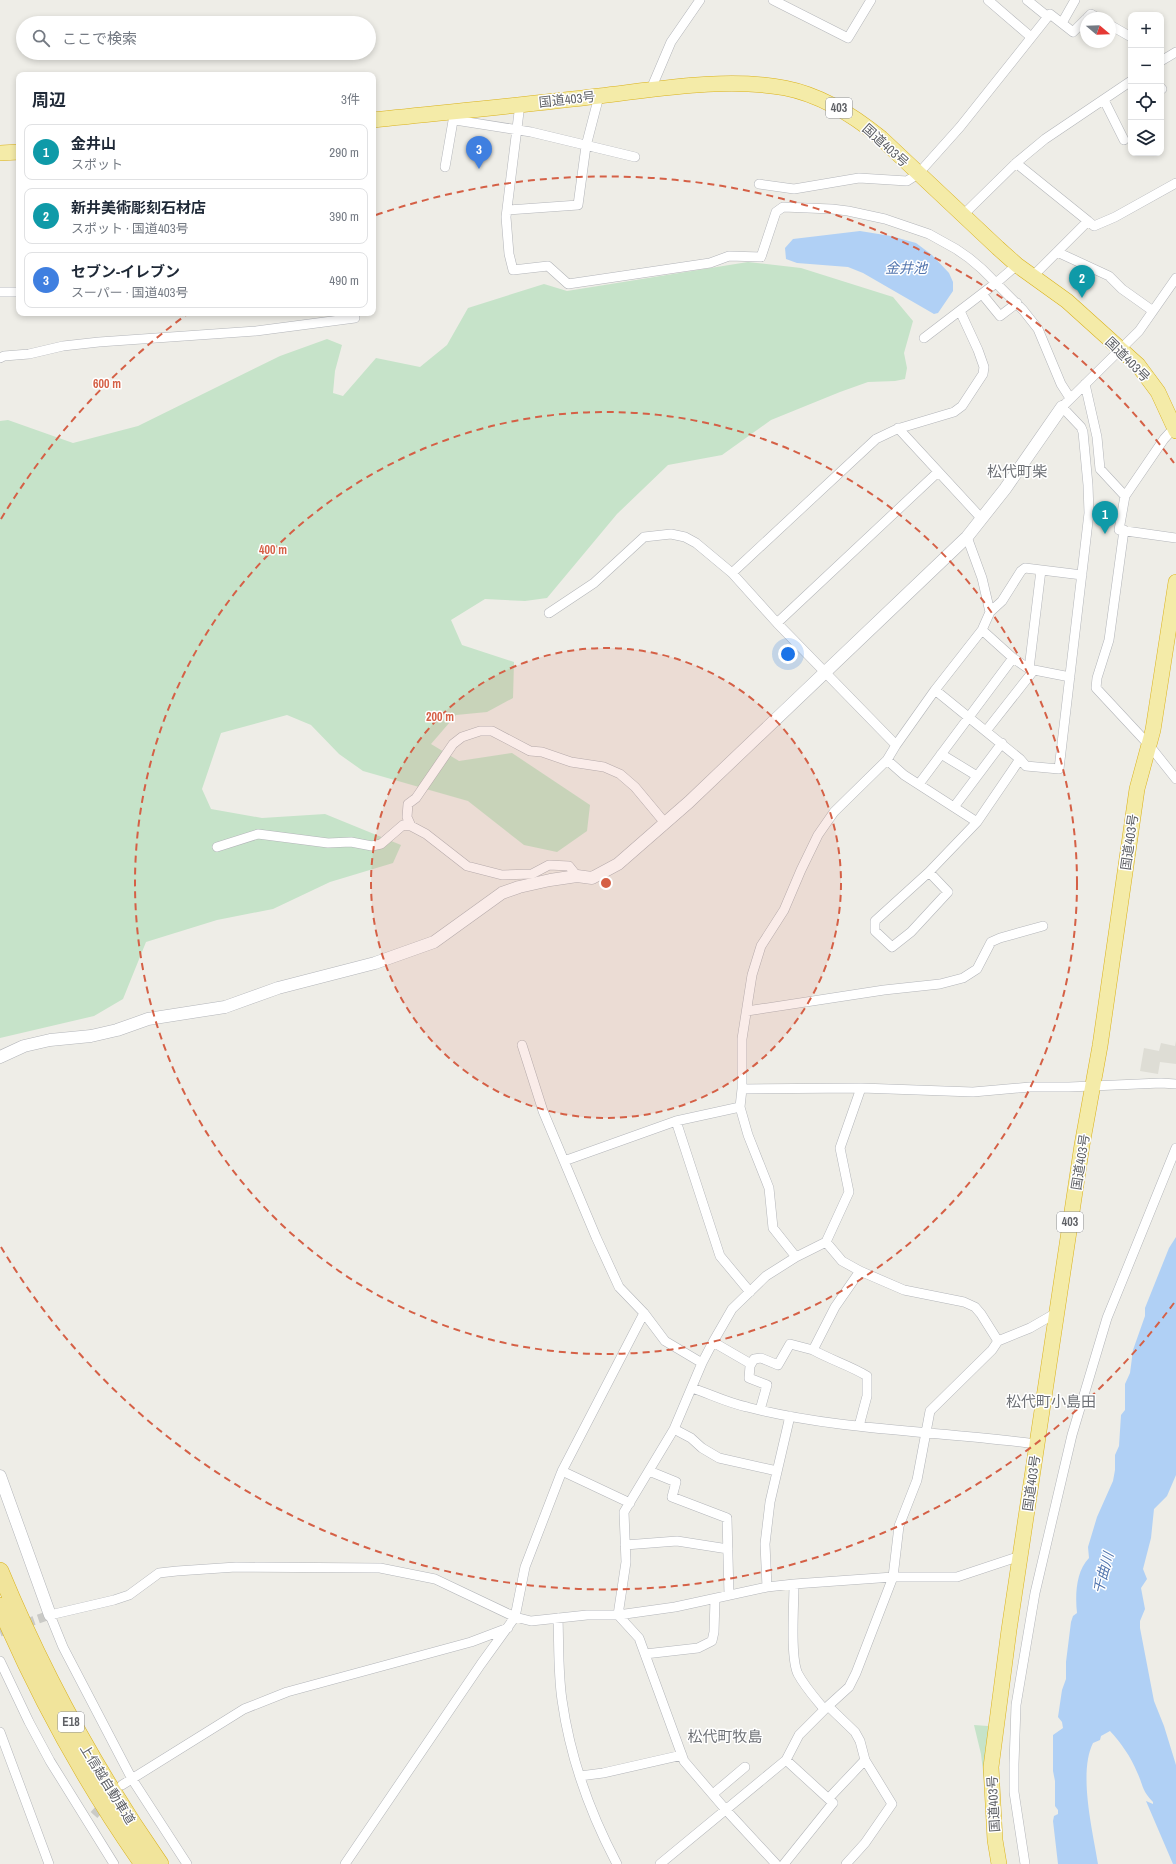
<!DOCTYPE html>
<html lang="ja">
<head>
<meta charset="utf-8">
<style>
	body { margin:0; font-family:"Archivo Narrow","Noto Sans JP",sans-serif; background:#f2f2f3; color:#1f2937 }
	.controls { position:absolute; right:12px; top:12px; display:grid; overflow:hidden; border-radius:8px; box-shadow:0 2px 6px #0003 }
	.controls button { width:36px; height:36px; display:grid; place-items:center; padding:0; border:0; border-bottom:1px solid #e0e1e3; background:#fff; color:#1f2937; font:20px sans-serif }
	.compass { position:absolute; left:1080px; top:12px; width:36px; height:36px; border-radius:50%; background:#fff; box-shadow:0 2px 6px #0003; rotate:109deg }
	.you { position:absolute; left:788px; top:654px; width:14px; height:14px; margin:-10px; border:3px solid #fff; border-radius:50%; background:#1a73e8; box-shadow:0 0 0 6px #1a73e833 }
	.badge { display:grid; place-items:center; width:26px; height:26px; border-radius:50%; background:#d56046; color:#fff; font-size:13px; font-weight:700 }
	.pin { position:absolute; translate:-50% -33px; filter:drop-shadow(0 1px 2px #0008) }
	.pin::after { content:''; position:absolute; top:21px; width:14px; height:12px; background:inherit; clip-path:polygon(0 0,100% 0,50% 100%) }
	.list { margin:0; padding:0; list-style:none }
	h2 { display:flex; justify-content:space-between; align-items:center; height:52px; margin:0; padding:0 16px; font-size:17px }
	h2 small { font-size:13px; font-weight:400; color:#747a83 }
	.list li { display:grid; grid-template-columns:26px 1fr auto; gap:12px; align-items:center; box-sizing:border-box; height:56px; margin:0 8px 8px; padding:0 8px; border:1px solid #e0e1e3; border-radius:8px }
	.list b { display:block; font-size:15px; white-space:nowrap }
	.list p { margin:0; font-size:13px; white-space:nowrap; color:#747a83 }
	.list em { font-size:13px; font-style:normal; color:#747a83 }
	.icon { flex:none; width:22px; height:22px; fill:none; stroke:currentColor; stroke-width:2; stroke-linecap:round; stroke-linejoin:round }
	.map { position:relative; flex:none; width:1176px; height:1864px; overflow:hidden }
	.search { position:absolute; background:#fff; box-shadow:0 2px 6px #0003; left:16px; top:16px; width:360px; height:44px; display:flex; align-items:center; gap:10px; box-sizing:border-box; padding:0 14px; border-radius:22px; color:#747a83; font-size:15px }
	.panel { position:absolute; background:#fff; box-shadow:0 2px 6px #0003; left:16px; top:72px; width:360px; height:244px; border-radius:8px }
	.map>svg:first-child { display:block }
	.education { fill:#deddd5 }
	.green { fill:#c6e3c9 }
	.water { fill:#b0d0f5 }
	.lines { fill:none; stroke-linecap:round; stroke-linejoin:round }
	.minor-tunnel { stroke:#cacac6; stroke-width:9; stroke-dasharray:9 4.5; stroke-linecap:butt }
	.minor-casing { stroke:#b3b5b9; stroke-width:10 }
	.tertiary-casing { stroke:#b3b5b9; stroke-width:13 }
	.trunk-casing { stroke:#dab21b; stroke-width:16 }
	.motorway-casing { stroke:#dab21b; stroke-width:18 }
	.minor { stroke:#fff; stroke-width:9 }
	.tertiary { stroke:#fff; stroke-width:12 }
	.trunk { stroke:#f4eba8; stroke-width:15 }
	.motorway { stroke:#f1e49b; stroke-width:17 }
	.ring { fill:none; stroke:#d56046; stroke-width:2; stroke-dasharray:7 5 }
	.labels { text-anchor:middle; stroke-width:3; stroke-linejoin:round; paint-order:stroke }
	.shield { fill:#fff; stroke:#8e9093; stroke-width:1 }
	.shield-label { font-size:12px; font-weight:bold; fill:#5e6065 }
	.street-label { font-size:13px; fill:#5e6065; stroke:#fff }
	.water-label { font-size:14px; font-style:italic; fill:#5275ae; stroke:#fff }
	.quarter-label { font-size:15px; fill:#6f7277; stroke:#fff }
	.centre { fill:#d56046; stroke:#fff; stroke-width:2 }
	.ring-label { font-size:12px; text-anchor:middle; font-weight:bold; fill:#d56046; stroke:#fff; stroke-width:3; stroke-linejoin:round; paint-order:stroke }
</style>
</head>
<body>
<div class="map">
<svg width="1176" height="1864" viewBox="0 0 1176 1864">
	<rect width="100%" height="100%" fill="#eeede7"/>
	<!-- education -->
	<path class="education" d="M1176,1041v23l-16,-2 -2,12 -18,-3 4,-23 15,3 2,-8 14,3z"/>
	<!-- green -->
	<path class="green" d="M748,262l53,6 92,29 20,24 -9,32 3,15 -2,11 -10,2 -27,1 -28,10 -69,28 -49,35 -54,10 -51,49 -70,84 -22,3 -40,-2 -34,21 11,25 52,17 -1,36 -26,14 -31,3 -25,29 28,17 53,-8 78,52 -3,26 -30,21 -33,-7 -56,-44 -105,-30 -24,-17 -28,-29 -24,-10 -66,18 -19,56 9,20 51,9 63,-4 76,31 -8,18 -63,19 -57,27 -56,11 -71,22 -23,57 -29,17 -94,22v-617l8,-1 65,23 65,-17 142,-70 47,-17 15,6 -7,26 -2,22 10,3 33,-38 44,9 27,-22 21,-37 76,-24 23,7z
		M974,1725l14,1 -1,61 -2,1 -4,-34z"/>
	<!-- water -->
	<path class="water" d="M860,231l31,5 25,7 16,12 17,18 4,9v9l-15,22 -4,1 -71,-41 -15,-6 -51,-4 -11,-4 -1,-11 8,-9z
		M1176,1237v238l-9,21 -13,13 -3,29 -8,31 4,10 -6,9 4,21 -5,12v7l14,73 10,25 12,39v99h-3l-27,-63 7,3v-2c-12,-13 -9,-15 -16,-30 -6,-15 -16,-29 -27,-41l-9,5 -1,4 -7,3c-15,30 0,89 5,121h-40l-5,-43 1,-5 4,-2v-4l-3,-4v-25l-2,-10v-36l10,-7 -1,-6 -4,-5 4,-27 4,-11v-17l5,-40 2,-6 4,-3c-2,-18 -1,-42 12,-55l-1,-11 9,-30 16,-36 2,-11v-15l4,-9 2,-31 4,-5v-26l5,-11 3,-23 12,-34v-8l24,-60z"/>
	<g class="lines">
		<!-- minor-tunnel -->
		<path class="minor-tunnel" d="M0,1632l50,-17
			M94,1815l11,-12"/>
		<defs>
			<path id="minor" d="M773,0l75,38 23,-38
				M988,0l43,37
				M1027,0l21,17
				M1087,18l4,-4 7,4
				M1062,23l13,-23
				M1110,25l21,12
				M1161,61l15,-9
				M1161,88l1,1
				M651,89l20,-47 29,-42
				M1104,100l20,40
				M520,104l-14,113 3,37 4,16 35,-4 20,18 142,-21 19,-7 32,1 15,-45 7,-5 49,2 16,2 37,8 44,15 27,15 13,9 13,11 41,41 15,19 23,55 9,14
				M455,120l76,12 104,25
				M1016,163l72,58
				M445,167l9,-52
				M759,184l35,5 65,-11 48,3 11,-7 42,-47 90,-113 23,18 13,-13
				M507,210l71,-5 8,-59 13,-50
				M963,215l53,-52 29,-24 86,-58
				M1057,252l52,24 13,13 31,22
				M1033,276l55,-55 6,5 21,-9 61,-34
				M0,292h19
				M982,294l18,22 17,-13
				M924,338l72,-55 21,-18
				M0,358l4,-2 25,-2 34,-8 36,-4 157,-11 99,-13 -2,-5
				M1085,384l12,53 3,32 25,27
				M1175,427l-11,12 -39,57 -6,34 57,8
				M898,428l84,91
				M1124,530l-15,110 -12,38 -1,10 53,57 27,34
				M967,537l15,41 8,34
				M732,573l144,-134 21,-10 57,-17 8,-6 21,-32 1,-7 -6,-17 -18,-39
				M549,613l45,-30 50,-46 27,-3 14,3 11,6 36,30 45,50 119,122
				M777,623l161,-151
				M982,630l31,28 16,11 41,8
				M1029,669l12,-99
				M935,690l85,69 6,7 33,3 30,-256 -1,-28 -5,-53 -2,-5 -19,-20 77,-76 37,-53
				M986,731l48,-61
				M941,754l36,22
				M887,760l17,15 73,47 -48,50 -54,49v10l17,16 19,-15 37,-40 -19,-20
				M919,784l94,-126
				M954,807l48,-64
				M977,822l43,-63
				M411,826l-4,-9 1,-13 8,-6 37,-54 9,-7 18,-6h12l38,20 12,1 29,10 33,5 16,7 15,13 30,36
				M217,847l41,-13 70,9 23,-1 21,4 9,-2 22,-19 8,1 15,8 41,32 35,9 30,-1 17,-9 20,1 8,10
				M747,1011l137,-21 56,-6 23,-6 14,-9 14,-27 9,-4 43,-12
				M522,1045l21,66 53,126 23,50 25,26 21,28 37,22
				M742,1089l119,-1 112,4 57,-5h39l92,-4 15,1
				M676,1121l44,135 30,36
				M564,1161l112,-40 64,-14
				M826,1242l23,-50 -9,-44 21,-60
				M796,1257l-23,-29 -4,-40 -21,-53 -8,-28 2,-18v-50l10,-64 9,-29 23,-36 17,-40 17,-35 16,-23 53,-52 9,-15 39,-55 47,-60 8,-18 12,-11 19,-30 4,-3 57,7
				M713,1342l38,22
				M692,1388c18,6 36,15 55,19 94,24 193,24 289,37
				M760,1410l7,-25 -18,-7 1,-12 4,-7 7,-1 17,7 12,-21 23,6
				M859,1426l8,-30v-20c-16,-10 -36,-16 -54,-26l22,-43 25,-36
				M674,1429l17,9 11,10 17,10 58,13
				M562,1471l68,32
				M649,1471l27,11 -4,15 55,21 2,77
				M625,1545l52,-4 51,8
				M794,1584c0,21 -4,74 4,90 7,13 17,24 26,35
				M767,1587l-2,-43 5,-42 20,-86
				M558,1618c1,27 0,55 4,82 8,57 28,113 55,164
				M645,1654l53,-6 14,-7 2,-9 1,-33
				M0,1661l29,61 21,39 64,103
				M828,1706l27,26 5,9 5,19 27,44 -27,39 -19,21
				M0,1732l49,132
				M580,1776l23,-3 79,-18
				M122,1785l122,-76 43,-17 184,-50 37,-14
				M713,1794l32,-27
				M829,1798l36,-38
				M187,1864l-55,-85 -69,-132 -13,-32 64,-15 15,-5 30,-22 18,-2 59,-4 144,1 55,11 80,38 16,4 56,-6h31l57,-8 92,-20 27,-3 99,-7h64l63,-21
				M345,1864l136,-200 34,-47 10,-50 37,-96 82,-158
				M660,1864l126,-104 13,-25 28,-28 22,-20 7,-14 37,-96 6,-51 18,-46 13,-69 62,-61 6,-9 32,-13 26,-15
				M776,1864l-50,-54 -42,-49 -45,-123 -21,-23 8,-53 -2,-50 50,-83 28,-66 11,-21 19,-33 34,-33 30,-19 30,-15 16,19 18,10 44,19 60,12 11,5 6,7 17,27
				M784,1864l49,-61 -47,-43
				M1025,1864l-11,-72v-28l2,-59 19,-112 37,-158 35,-117 69,-170"/>
			<path id="tertiary" d="M0,1057l24,-11 26,-6 41,-4 26,-6 31,-11 77,-12 53,-19 97,-25 59,-21 68,-49 17,-6 31,-7 27,-4 15,2 26,-14 71,-62 278,-265 38,-48 57,-82
				M0,1476l50,139"/>
			<path id="trunk" d="M373,120c75,-8 151,-15 226,-24 60,-7 127,-19 186,-8 36,7 68,27 96,50l117,110 19,17 50,36 71,64 20,27 18,39
				M0,153l19,-1
				M999,1864l-4,-24 -4,-73 18,-137 73,-485 18,-99 37,-257 16,-59 23,-148"/>
			<path id="motorway" d="M0,1571c43,104 96,201 160,293
				M0,1606c39,91 86,177 143,258"/>
		</defs>
		<!-- minor casing -->
		<use href="#minor" class="minor-casing"/>
		<!-- tertiary casing -->
		<use href="#tertiary" class="tertiary-casing"/>
		<!-- trunk casing -->
		<use href="#trunk" class="trunk-casing"/>
		<!-- motorway casing -->
		<use href="#motorway" class="motorway-casing"/>
		<!-- minor -->
		<use href="#minor" class="minor"/>
		<!-- tertiary -->
		<use href="#tertiary" class="tertiary"/>
		<!-- trunk -->
		<use href="#trunk" class="trunk"/>
		<!-- motorway -->
		<use href="#motorway" class="motorway"/>
	</g>
	<!-- distance rings -->
	<circle cx="606" cy="883" r="235" fill="#d56046" fill-opacity=".12"/>
	<g class="ring">
		<circle cx="606" cy="883" r="235"/>
		<circle cx="606" cy="883" r="471"/>
		<path d="M1174 1303A706 706 0 0 1 1 1247M1 519A706 706 0 0 1 186 315M376 215A706 706 0 0 1 1174 463"/>
	</g>
	<g class="labels">
		<!-- shield labels -->
		<g class="shield">
			<rect x="826" y="98" width="26" height="20" rx="3"/>
			<rect x="1057" y="1212" width="26" height="20" rx="3"/>
			<rect x="58" y="1712" width="26" height="20" rx="3"/>
		</g>
		<g class="shield-label">
			<text x="839" y="112">403</text>
			<text x="1070" y="1226">403</text>
			<text x="71" y="1726">E18</text>
		</g>
		<!-- street labels -->
		<g class="street-label">
			<text transform="translate(567 99) rotate(-6)" y="5">国道403号</text>
			<text transform="translate(886 145) rotate(42)" y="5">国道403号</text>
			<text transform="translate(1128 359) rotate(45)" y="5">国道403号</text>
			<text transform="translate(1129 842) rotate(-82)" y="5">国道403号</text>
			<text transform="translate(1080 1162) rotate(-81)" y="5">国道403号</text>
			<text transform="translate(1031 1483) rotate(-82)" y="5">国道403号</text>
			<text transform="translate(108 1784) rotate(58)" y="5">上信越自動車道</text>
			<text transform="translate(993 1804) rotate(-93)" y="5">国道403号</text>
		</g>
		<!-- water labels -->
		<g class="water-label">
			<text x="906" y="273">金井池</text>
			<text transform="translate(1103 1573) rotate(-75)" y="5">千曲川</text>
		</g>
		<!-- quarter labels -->
		<g class="quarter-label">
			<text x="1017" y="477">松代町柴</text>
			<text x="1051" y="1407">松代町小島田</text>
			<text x="725" y="1742">松代町牧島</text>
		</g>
	</g>
	<circle cx="606" cy="883" r="6" class="centre"/>
	<g class="ring-label">
		<text x="107" y="388">600 m</text>
		<text x="273" y="554">400 m</text>
		<text x="440" y="721">200 m</text>
	</g>
</svg>
<div class="controls">
<button>+</button>
<button>−</button>
<button><svg class="icon" aria-label="locate" viewBox="0 0 24 24"><circle cx="12" cy="12" r="6"/><path d="M12 2v4M12 18v4M2 12h4M18 12h4"/></svg></button>
<button><svg class="icon" aria-label="layers" viewBox="0 0 24 24"><path d="M12 4l9 5-9 5-9-5zM3 14l9 5 9-5"/></svg></button>
</div>
<svg class="compass" viewBox="-18 -18 36 36"><path d="M0-13l5 13h-10z" fill="#e53935"/><path d="M0 13l5-13h-10z" fill="#747a83"/></svg>
<div class="you"></div>
<div class="pin badge" style="left:1105px;top:534px;background:#0f9aa8">1</div>
<div class="pin badge" style="left:1082px;top:298px;background:#0f9aa8">2</div>
<div class="pin badge" style="left:479px;top:169px;background:#3f7fe0">3</div>
<div class="search"><svg class="icon" aria-label="search" viewBox="0 0 24 24"><circle cx="10" cy="10" r="6"/><path d="M15 15l6 6"/></svg>ここで検索</div>
<section class="panel">
<h2>周辺<small>3件</small></h2>
<ul class="list">
<li><span class="badge" style="background:#0f9aa8">1</span><div><b>金井山</b><p>スポット</p></div><em>290 m</em></li>
<li><span class="badge" style="background:#0f9aa8">2</span><div><b>新井美術彫刻石材店</b><p>スポット · 国道403号</p></div><em>390 m</em></li>
<li><span class="badge" style="background:#3f7fe0">3</span><div><b>セブン-イレブン</b><p>スーパー · 国道403号</p></div><em>490 m</em></li>
</ul>
</section>
</div>
</body>
</html>
